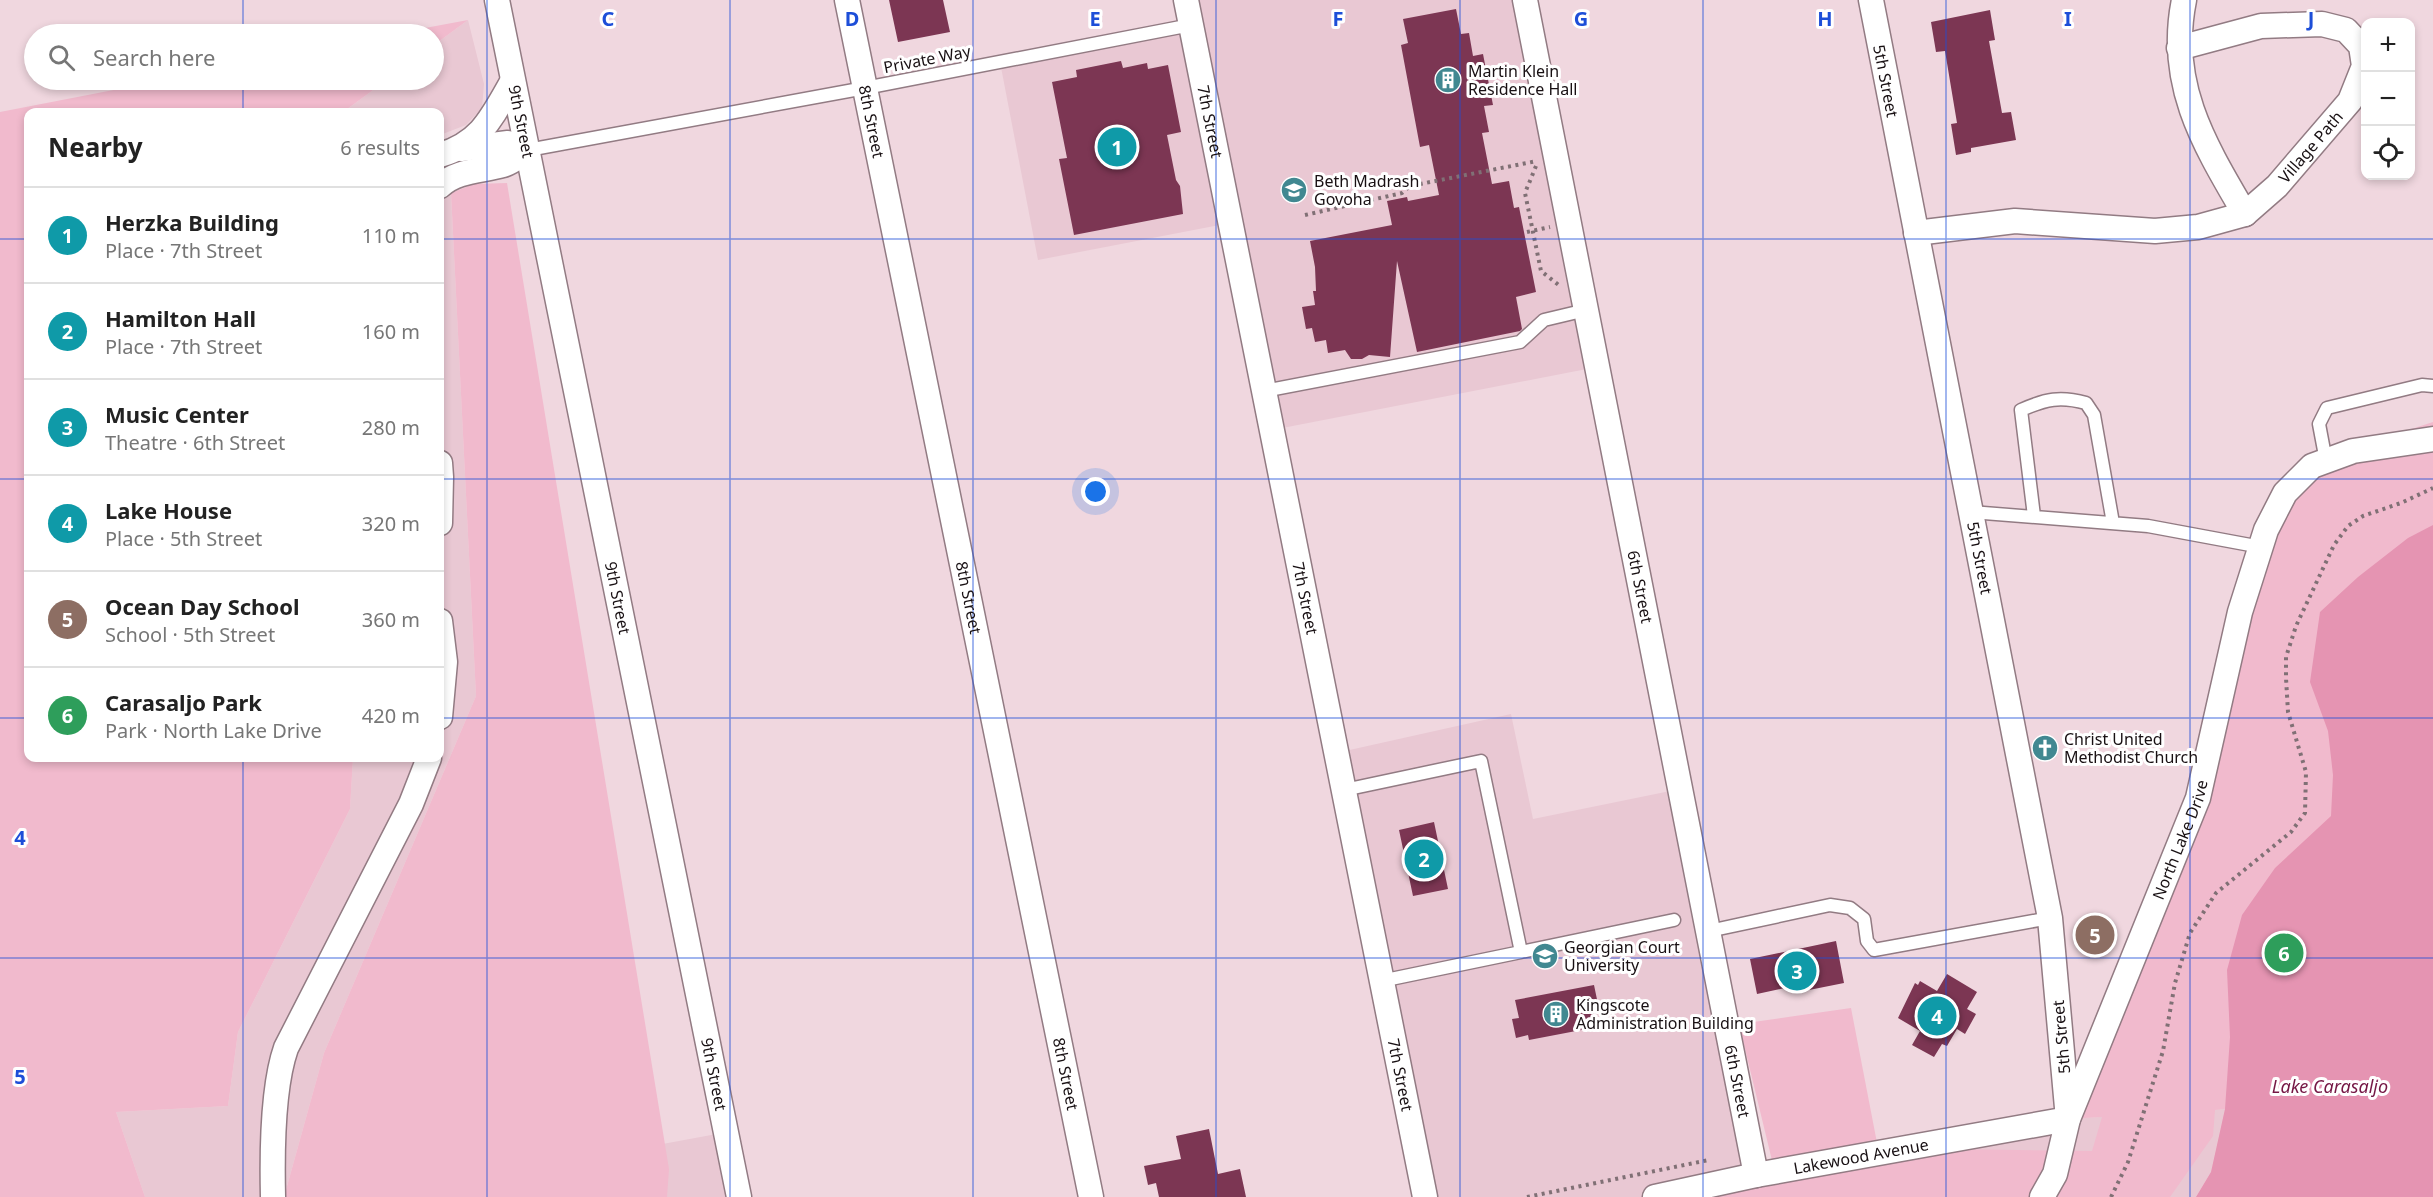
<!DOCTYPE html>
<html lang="en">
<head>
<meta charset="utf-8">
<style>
	body { margin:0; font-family:"Noto Sans",sans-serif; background:#f2f2f2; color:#222 }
	.controls { position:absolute; right:18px; top:18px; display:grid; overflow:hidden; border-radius:12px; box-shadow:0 3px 9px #0003 }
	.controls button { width:54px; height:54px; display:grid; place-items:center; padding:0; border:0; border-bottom:2px solid #e0e0e0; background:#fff; color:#222; font:30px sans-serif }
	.you { position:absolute; left:1096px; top:492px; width:21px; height:21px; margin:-15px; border:4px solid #fff; border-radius:50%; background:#1a73e8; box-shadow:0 0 0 9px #1a73e833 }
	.badge { display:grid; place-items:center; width:39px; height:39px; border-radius:50%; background:#db2777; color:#fff; font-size:20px; font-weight:700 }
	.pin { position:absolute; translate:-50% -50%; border:3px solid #fff; box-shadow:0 2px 6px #0006 }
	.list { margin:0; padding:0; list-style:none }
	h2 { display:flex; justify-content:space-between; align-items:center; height:78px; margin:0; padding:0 24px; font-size:26px }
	h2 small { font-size:20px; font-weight:400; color:#767676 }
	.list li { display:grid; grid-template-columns:39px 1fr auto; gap:18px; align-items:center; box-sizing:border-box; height:96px; padding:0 24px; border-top:2px solid #e0e0e0 }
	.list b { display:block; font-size:22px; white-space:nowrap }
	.list p { margin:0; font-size:20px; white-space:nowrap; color:#767676 }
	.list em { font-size:20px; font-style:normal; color:#767676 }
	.icon { flex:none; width:33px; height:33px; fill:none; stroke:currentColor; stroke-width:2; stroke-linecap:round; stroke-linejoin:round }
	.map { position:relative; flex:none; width:2433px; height:1197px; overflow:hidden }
	.search { position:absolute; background:#fff; box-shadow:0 3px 9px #0003; left:24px; top:24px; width:420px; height:66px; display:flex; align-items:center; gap:15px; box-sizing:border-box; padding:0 21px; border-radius:33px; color:#767676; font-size:22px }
	.panel { position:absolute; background:#fff; box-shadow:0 3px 9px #0003; left:24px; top:108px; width:420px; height:654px; border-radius:12px }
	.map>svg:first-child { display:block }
	.built { fill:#e9c8d3 }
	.green { fill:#f1bacd }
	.water { fill:#e594b2 }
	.building { fill:#7c3653 }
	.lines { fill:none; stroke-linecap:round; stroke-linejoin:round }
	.lane-casing { stroke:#927b83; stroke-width:15 }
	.street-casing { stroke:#927b83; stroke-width:27 }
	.path { stroke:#807075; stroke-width:4; stroke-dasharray:3 4.5; stroke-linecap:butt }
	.lane { stroke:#fff; stroke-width:12 }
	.street { stroke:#fff; stroke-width:24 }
	.grid { fill:none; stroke:#1d4ed8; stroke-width:1.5; stroke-opacity:0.55 }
	.labels { text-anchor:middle; stroke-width:6; stroke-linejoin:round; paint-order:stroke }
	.street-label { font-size:16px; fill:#181013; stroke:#fff }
	.poi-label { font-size:16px; fill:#181013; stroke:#fff; text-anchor:start }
	.water-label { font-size:18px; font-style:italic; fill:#751745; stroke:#fff }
	.grid-label { font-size:20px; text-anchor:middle; font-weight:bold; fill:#1d4ed8; stroke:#fff; stroke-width:6; stroke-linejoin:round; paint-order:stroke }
</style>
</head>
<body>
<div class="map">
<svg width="2433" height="1197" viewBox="0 0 2433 1197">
	<rect width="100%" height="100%" fill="#f0d7df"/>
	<!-- built -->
	<path class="built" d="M1188,0h337l72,367 -325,63 -42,-207 -192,37 -38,-198 193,-37z
		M468,20l16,64 -2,24 -16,17 -26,10v-23h-97l44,-32h47v-35z
		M440,174l11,19 25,503 -152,357 -40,144h-139l-29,-85 112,-6 10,-74 112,-223 3,-51h87z
		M1511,714l22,105 147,-30 77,386 311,-56 157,-10 -14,63 -15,25h-771l-89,-444z
		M733,1131l12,66h-387l120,-19z"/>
	<!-- green -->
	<path class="green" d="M468,20l-34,25v-11h-41z
		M165,80h222l-44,32h-315v646h325l-3,51 -112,223 -10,74 -112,6 29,85h-145v-1085z
		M507,183l162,986 -2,28h-383l40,-144 152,-357 -25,-503 23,-9z
		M2433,422v775h-237l15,-25 14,-63 -10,1 -2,26 -43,61h-489l95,-20 -37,-153 112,-16 27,140 214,3 10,-34 -34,2 123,-304 75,-285 56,-72z"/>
	<!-- water -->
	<path class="water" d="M2433,525v672h-237l15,-25 14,-63 5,-72 -3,-67 15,-55 33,-47 56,-52 2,-41 -5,-44 -18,-49 10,-70 38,-35 50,-39z"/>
	<!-- building -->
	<path class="building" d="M889,0h54l7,32 -52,10z
		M1456,9l5,25 8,-1 4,23 10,-2 10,51 -9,1 5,26 -7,1 10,51 17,-3 5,27 5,-1 17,85 -20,5 6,32 -2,2 -103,21 -20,-91 -7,96 -21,-2 -7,4h-11l-6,-9 -17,3 -2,-13 -11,2 -3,-14 -6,1 -4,-22 13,-2 -2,-14h3l-1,-24 -5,-26 82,-16 -5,-24 20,-4 1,4 31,-6 -10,-50 -9,2 -19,-102 7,-2 -5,-24z
		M1990,10l5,30 -6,1 13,72 9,-1 5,28 -45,8v4l-15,3 -5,-31 6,-1 -12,-72 -9,1 -5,-30z
		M1121,61l2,7 24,-5 1,6 20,-4 13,67 -14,3 9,45 4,6 3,28 -109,21 -15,-76 8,-1 -15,-76 25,-5 -1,-7z
		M1434,822l14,67 -35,7 -14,-66z
		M1836,941l8,42 -45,9 -1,-7 -41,9 -7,-35z
		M1947,974l30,18 -10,17 9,5 -11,20 -8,-5 -10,17 -5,-2 -8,13 -22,-12 8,-14 -22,-13 17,-35 3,2 2,-4 17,10z
		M1594,985l5,24 -6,1 4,17 -68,13 -1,-5 -12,3 -4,-19 7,-1 -4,-18z
		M1209,1129l9,45 22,-5 6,28h-87l-3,-14 -8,2 -4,-19 37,-7 -5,-23z"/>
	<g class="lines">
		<defs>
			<path id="lane" d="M528,150l337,-62 326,-63
				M1264,391l256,-49 24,-22 42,-10
				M2326,461l-7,-37 8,-16 95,-23 11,1
				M1971,512l177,14 113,21
				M2034,516l-13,-106c25,-11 39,-14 65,-7l8,12 19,108
				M1344,790l137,-29 40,191 153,-32
				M1709,931l121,-26 20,3 14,11 3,22 7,9 176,-32
				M1381,981l140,-29"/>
			<g id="street">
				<path id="s1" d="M497,0l242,1197"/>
				<path id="s2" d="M847,0l244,1197"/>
				<path id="s3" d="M1186,0l239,1197"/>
				<path id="s4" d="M1525,0l231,1175"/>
				<path d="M2184,0c-17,84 20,144 61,214"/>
				<path d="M461,149l47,-6 20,7"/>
				<path d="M440,155c41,-12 52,-38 72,-73"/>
				<path d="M440,186c17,-16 42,-15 63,-21 9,-2 17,-10 25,-15"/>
				<path id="s5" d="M1916,233l99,-12 140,10 43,-4 47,-13 32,-28 73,-85 14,-35 -3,-20 -15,-16 -24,-6 -61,2 -82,22"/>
				<path d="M440,463l1,14 -1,46"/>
				<path d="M440,621l5,41 -5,55"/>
				<path d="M273,1197c-1,-43 -1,-109 13,-149l125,-244 18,-46"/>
				<path id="s6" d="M1655,1197l101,-22 312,-56 -18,-201 -179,-918"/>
				<path id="s7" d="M2042,1197l13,-23 13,-55 130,-321 42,-186 26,-82 19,-37 27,-27 41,-15 80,-12"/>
			</g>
		</defs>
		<!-- lane casing -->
		<use href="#lane" class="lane-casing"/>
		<!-- street casing -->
		<use href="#street" class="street-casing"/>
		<!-- path -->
		<path class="path" d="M1536,166l-11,27 16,78 19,15
			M1305,215l97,-22 8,-7 127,-25
			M1527,232l23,-5
			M1527,1197l182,-37
			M2111,1197l17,-35 35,-111 12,-68 15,-50 26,-40 75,-61 14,-19 1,-41 -18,-60 -2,-34v-21l10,-31 38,-81 14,-19 15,-10 38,-13 32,-15"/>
		<!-- lane -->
		<use href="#lane" class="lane"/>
		<!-- street -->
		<use href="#street" class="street"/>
	</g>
	<!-- grid -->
	<path class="grid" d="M243,0v34M487,0v1197M730,0v1197M973,0v1197M1216,0v1197M1460,0v1197M1703,0v1197M1946,0v1197M2190,0v1197M243,80v32M0,239h28M440,239h1993M0,479h28M440,479h1993M0,718h28M440,718h1993M243,758v439M0,958h2433"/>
	<!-- icons -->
	<defs>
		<symbol id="building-disc" viewBox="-11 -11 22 22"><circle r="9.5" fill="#418891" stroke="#fff"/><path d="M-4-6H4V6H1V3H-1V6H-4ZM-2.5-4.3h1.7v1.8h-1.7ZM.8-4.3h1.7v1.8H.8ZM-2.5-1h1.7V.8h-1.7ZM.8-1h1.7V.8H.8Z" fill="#fff"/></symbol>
		<symbol id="university-disc" viewBox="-11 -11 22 22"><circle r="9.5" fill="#418891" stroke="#fff"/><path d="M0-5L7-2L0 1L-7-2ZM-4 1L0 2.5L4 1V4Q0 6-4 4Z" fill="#fff"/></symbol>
		<symbol id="church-disc" viewBox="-11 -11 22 22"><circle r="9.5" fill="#418891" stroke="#fff"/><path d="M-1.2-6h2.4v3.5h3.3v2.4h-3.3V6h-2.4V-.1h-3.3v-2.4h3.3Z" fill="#fff"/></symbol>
	</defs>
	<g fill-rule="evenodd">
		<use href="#building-disc" x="1433" y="65" width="30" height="30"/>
		<use href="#university-disc" x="1279" y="175" width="30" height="30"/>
		<use href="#church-disc" x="2030" y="733" width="30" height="30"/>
		<use href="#university-disc" x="1530" y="941" width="30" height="30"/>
		<use href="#building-disc" x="1541" y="999" width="30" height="30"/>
	</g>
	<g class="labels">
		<!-- street labels -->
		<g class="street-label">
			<text transform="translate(927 59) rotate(-11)" y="6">Private Way</text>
			<text transform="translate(1886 81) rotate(79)" y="6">5th Street</text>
			<text dy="6" stroke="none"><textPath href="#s1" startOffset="124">9th Street</textPath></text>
			<text dy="6" stroke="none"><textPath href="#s2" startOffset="124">8th Street</textPath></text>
			<text dy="6" stroke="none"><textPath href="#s3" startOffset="124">7th Street</textPath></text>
			<text dy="6" stroke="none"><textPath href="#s5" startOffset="426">Village Path</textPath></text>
			<text transform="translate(1980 558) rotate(79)" y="6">5th Street</text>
			<text dy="6" stroke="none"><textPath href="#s4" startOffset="598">6th Street</textPath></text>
			<text dy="6" stroke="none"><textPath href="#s1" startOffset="610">9th Street</textPath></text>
			<text dy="6" stroke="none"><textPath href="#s3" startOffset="610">7th Street</textPath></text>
			<text dy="6" stroke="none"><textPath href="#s2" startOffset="610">8th Street</textPath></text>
			<text dy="6" stroke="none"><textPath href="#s7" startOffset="384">North Lake Drive</textPath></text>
			<text transform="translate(2061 1037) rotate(-95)" y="6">5th Street</text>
			<text dy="6" stroke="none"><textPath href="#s1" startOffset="1096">9th Street</textPath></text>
			<text dy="6" stroke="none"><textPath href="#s2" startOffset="1096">8th Street</textPath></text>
			<text dy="6" stroke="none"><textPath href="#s3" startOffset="1096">7th Street</textPath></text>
			<text dy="6" stroke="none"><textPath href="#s4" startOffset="1102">6th Street</textPath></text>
			<text dy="6" stroke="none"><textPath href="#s6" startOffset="210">Lakewood Avenue</textPath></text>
		</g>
		<!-- poi labels -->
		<g class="poi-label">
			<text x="1468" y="77">Martin Klein<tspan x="1468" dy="18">Residence Hall</tspan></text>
			<text x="1314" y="187">Beth Madrash<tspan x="1314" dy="18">Govoha</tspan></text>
			<text x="2064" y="745">Christ United<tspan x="2064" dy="18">Methodist Church</tspan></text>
			<text x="1564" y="953">Georgian Court<tspan x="1564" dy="18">University</tspan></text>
			<text x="1576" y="1011">Kingscote<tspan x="1576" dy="18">Administration Building</tspan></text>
		</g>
		<!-- water labels -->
		<g class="water-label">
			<text x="2330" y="1093">Lake Carasaljo</text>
		</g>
	</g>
	<g class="grid-label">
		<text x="608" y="26">C</text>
		<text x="852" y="26">D</text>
		<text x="1095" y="26">E</text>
		<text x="1338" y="26">F</text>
		<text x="1581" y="26">G</text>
		<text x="1825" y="26">H</text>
		<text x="2068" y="26">I</text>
		<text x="2311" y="26">J</text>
		<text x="20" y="845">4</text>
		<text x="20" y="1084">5</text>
	</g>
</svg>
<div class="controls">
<button>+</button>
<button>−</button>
<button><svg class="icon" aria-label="locate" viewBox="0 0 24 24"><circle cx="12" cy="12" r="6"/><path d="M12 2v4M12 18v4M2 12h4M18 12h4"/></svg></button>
</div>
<div class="you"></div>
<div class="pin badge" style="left:1117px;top:147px;background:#0f9aa8">1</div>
<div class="pin badge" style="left:1424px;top:859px;background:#0f9aa8">2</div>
<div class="pin badge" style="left:1797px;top:971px;background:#0f9aa8">3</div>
<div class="pin badge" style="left:1937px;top:1016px;background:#0f9aa8">4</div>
<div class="pin badge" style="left:2095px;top:935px;background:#8d6e63">5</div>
<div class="pin badge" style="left:2284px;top:953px;background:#2e9e5b">6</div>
<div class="search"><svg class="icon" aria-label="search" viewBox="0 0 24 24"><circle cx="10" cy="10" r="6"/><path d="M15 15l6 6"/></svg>Search here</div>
<section class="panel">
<h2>Nearby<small>6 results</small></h2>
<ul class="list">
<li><span class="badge" style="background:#0f9aa8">1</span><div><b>Herzka Building</b><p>Place · 7th Street</p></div><em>110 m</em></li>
<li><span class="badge" style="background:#0f9aa8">2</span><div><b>Hamilton Hall</b><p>Place · 7th Street</p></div><em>160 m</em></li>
<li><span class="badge" style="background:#0f9aa8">3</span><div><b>Music Center</b><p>Theatre · 6th Street</p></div><em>280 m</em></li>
<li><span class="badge" style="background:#0f9aa8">4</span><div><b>Lake House</b><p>Place · 5th Street</p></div><em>320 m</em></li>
<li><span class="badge" style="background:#8d6e63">5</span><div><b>Ocean Day School</b><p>School · 5th Street</p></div><em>360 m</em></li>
<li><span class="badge" style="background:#2e9e5b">6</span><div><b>Carasaljo Park</b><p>Park · North Lake Drive</p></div><em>420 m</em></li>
</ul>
</section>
</div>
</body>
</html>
